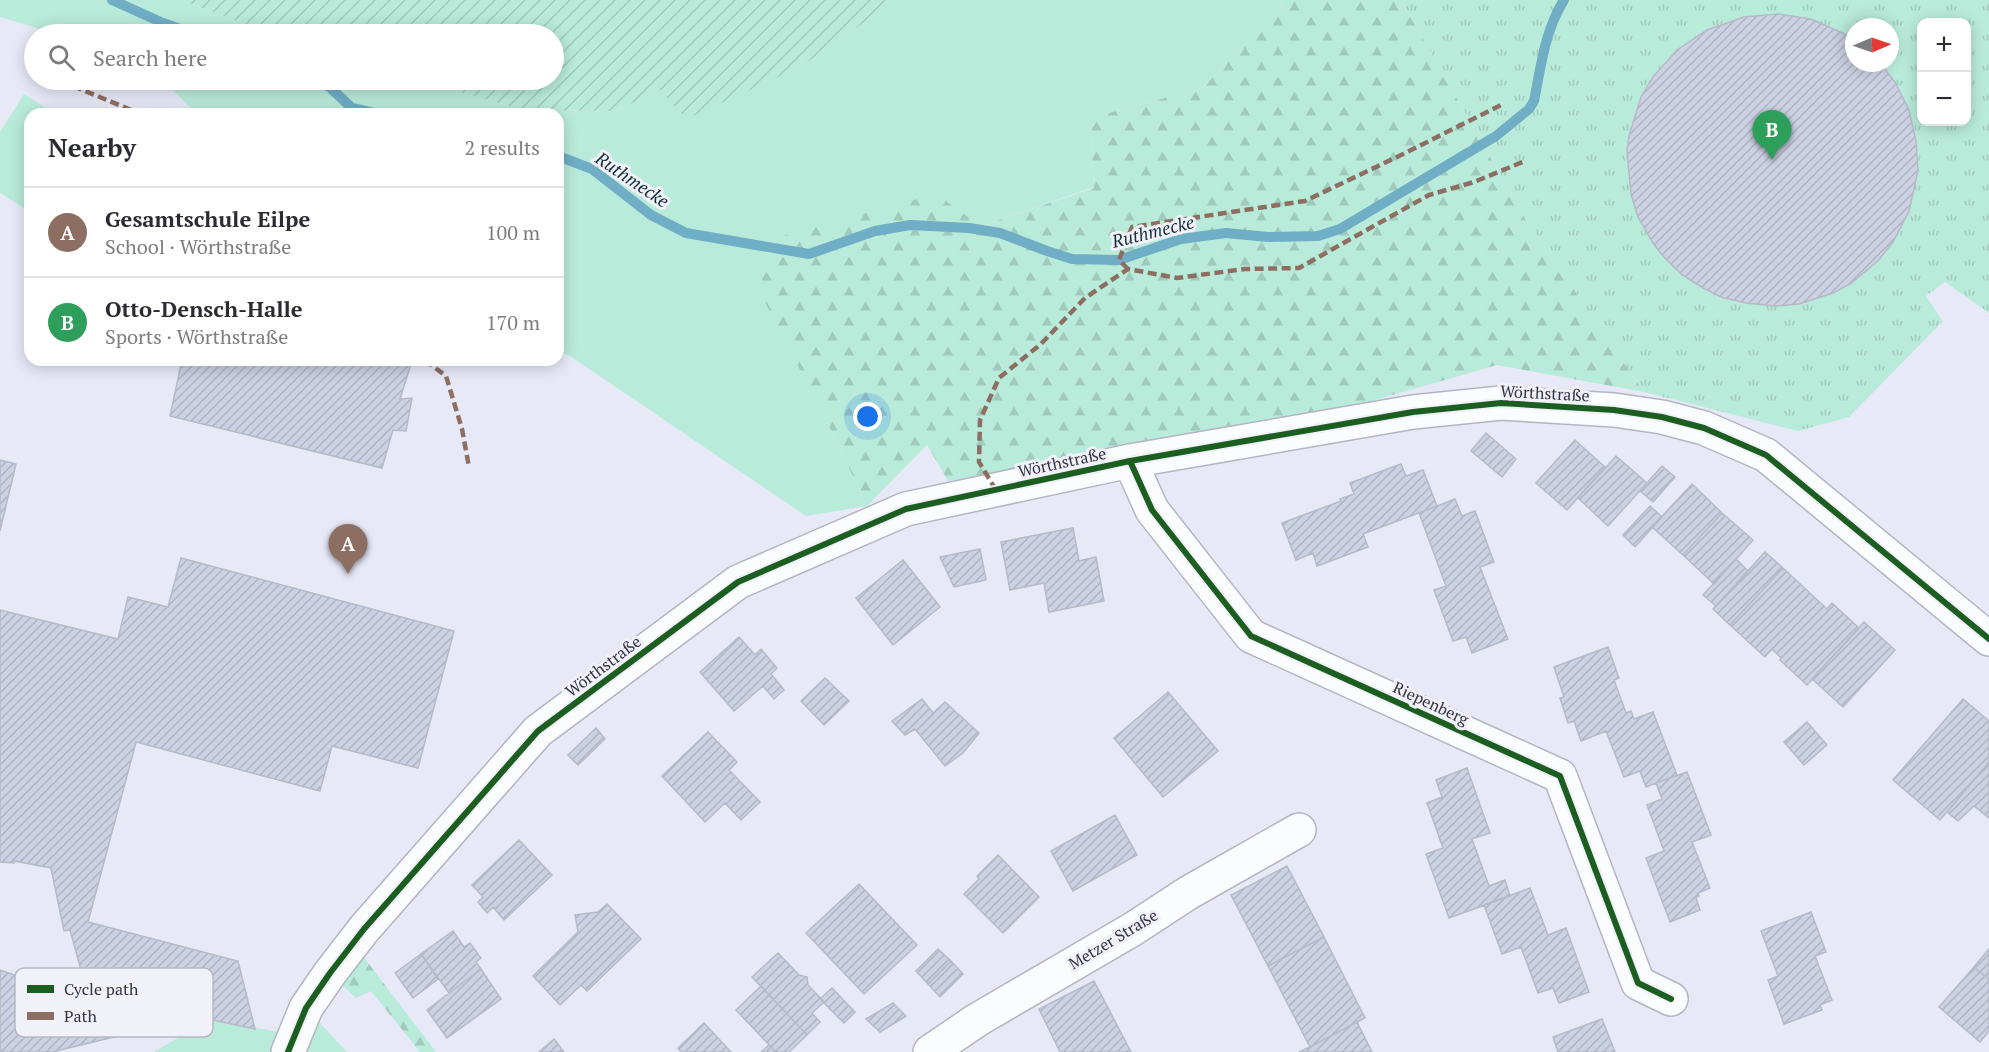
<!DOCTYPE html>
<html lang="en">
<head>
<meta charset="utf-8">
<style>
	body { margin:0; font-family:"PT Serif",serif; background:#f7f7f7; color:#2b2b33 }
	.controls { position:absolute; right:18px; top:18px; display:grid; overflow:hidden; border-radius:12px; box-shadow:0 3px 15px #0003 }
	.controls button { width:54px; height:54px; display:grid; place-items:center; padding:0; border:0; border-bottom:2px solid #e1e1e2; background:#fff; color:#2b2b33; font:30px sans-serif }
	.compass { position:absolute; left:1845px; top:18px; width:54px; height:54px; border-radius:50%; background:#fff; box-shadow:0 3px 15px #0003; rotate:88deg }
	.you { position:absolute; left:868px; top:417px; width:21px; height:21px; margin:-15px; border:4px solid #fff; border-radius:50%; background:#1a73e8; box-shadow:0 0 0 9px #1a73e833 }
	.badge { display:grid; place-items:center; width:39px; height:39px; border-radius:50%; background:#d93025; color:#fff; font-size:20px; font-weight:700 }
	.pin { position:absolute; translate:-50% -50px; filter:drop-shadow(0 2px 3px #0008) }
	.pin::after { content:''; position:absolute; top:32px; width:21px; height:18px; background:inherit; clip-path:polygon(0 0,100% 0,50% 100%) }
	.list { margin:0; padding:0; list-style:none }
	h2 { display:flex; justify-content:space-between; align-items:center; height:78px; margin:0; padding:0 24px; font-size:26px }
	h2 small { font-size:20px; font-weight:400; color:#7c7c81 }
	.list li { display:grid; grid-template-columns:39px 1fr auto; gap:18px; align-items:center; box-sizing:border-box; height:90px; padding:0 24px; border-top:2px solid #e1e1e2 }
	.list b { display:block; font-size:22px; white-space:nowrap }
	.list p { margin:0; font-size:20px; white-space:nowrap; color:#7c7c81 }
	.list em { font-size:20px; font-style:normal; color:#7c7c81 }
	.icon { flex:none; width:33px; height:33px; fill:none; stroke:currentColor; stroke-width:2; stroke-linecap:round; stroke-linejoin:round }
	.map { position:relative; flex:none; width:1989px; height:1052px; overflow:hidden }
	.search { position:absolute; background:#fff; box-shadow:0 3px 15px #0003; left:24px; top:24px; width:540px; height:66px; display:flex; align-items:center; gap:15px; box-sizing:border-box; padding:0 21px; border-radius:33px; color:#7c7c81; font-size:22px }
	.panel { position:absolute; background:#fff; box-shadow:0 3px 15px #0003; left:24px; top:108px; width:540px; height:258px; border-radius:18px }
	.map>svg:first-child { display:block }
	.grass { fill:#b9ebda }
	.forest { fill:url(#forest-firs) }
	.park { fill:url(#park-tufts); fill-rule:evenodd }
	.garden { fill:url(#garden-furrows) }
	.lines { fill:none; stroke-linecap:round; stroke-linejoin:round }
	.stream { stroke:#70aec6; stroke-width:10 }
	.building { fill:url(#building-hatch); stroke:#b6bac7; stroke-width:1.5 }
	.minor-casing { stroke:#b3b5c2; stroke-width:36 }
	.minor { stroke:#fbfcfe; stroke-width:33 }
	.quiet { stroke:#8d6e63; stroke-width:4.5; stroke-dasharray:9 4.5; stroke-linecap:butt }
	.cycleway-casing { stroke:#f1f1fa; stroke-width:10 }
	.cycleway { stroke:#1b5e20; stroke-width:6 }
	.labels { text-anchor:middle; stroke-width:6; stroke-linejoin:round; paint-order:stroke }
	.street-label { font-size:16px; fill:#334; stroke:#f1f1fa }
	.water-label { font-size:18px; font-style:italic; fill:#153039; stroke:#f1f1fa }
	.key { fill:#f1f1fa; stroke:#b8b8c3; stroke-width:1.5 }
	.key-label { font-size:16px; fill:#334 }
</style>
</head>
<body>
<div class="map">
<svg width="1989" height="1052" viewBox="0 0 1989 1052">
	<defs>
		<pattern id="forest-firs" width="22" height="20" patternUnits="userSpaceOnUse" patternTransform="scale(1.5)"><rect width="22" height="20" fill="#b9ebda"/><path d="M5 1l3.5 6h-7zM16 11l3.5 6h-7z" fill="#a0cabc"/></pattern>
		<pattern id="park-tufts" width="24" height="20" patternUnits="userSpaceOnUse" patternTransform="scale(1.5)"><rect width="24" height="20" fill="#b9ebda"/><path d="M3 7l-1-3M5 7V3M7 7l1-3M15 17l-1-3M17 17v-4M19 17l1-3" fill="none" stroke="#a0cabc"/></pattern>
		<pattern id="garden-furrows" width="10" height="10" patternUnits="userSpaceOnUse" patternTransform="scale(1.5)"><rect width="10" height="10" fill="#b9ebda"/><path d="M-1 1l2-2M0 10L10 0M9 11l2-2" fill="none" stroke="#a0cabc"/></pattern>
		<pattern id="building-hatch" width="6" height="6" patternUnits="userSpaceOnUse" patternTransform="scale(1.5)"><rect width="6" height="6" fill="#ccd2e4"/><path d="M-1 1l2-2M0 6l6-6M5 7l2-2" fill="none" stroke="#b0b5c5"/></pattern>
	</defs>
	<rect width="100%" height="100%" fill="#e7e9f7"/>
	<!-- grass -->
	<path class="grass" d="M0,0h182l88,34h-213l-57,-17z
		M889,0h388l6,6 -81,82 -112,30 4,69 -113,39 -46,-32 -108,228 40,84 -61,10 -236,-160 -12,-5v-237h-361l-30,-30 -10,-4h259l108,30 91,1 45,-21 140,-23 82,-57z
		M24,94l32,20h-26v98l-30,-19v-61z
		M306,1008l41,44h-193l34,-20 -5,-8 12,-8 100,19z"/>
	<!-- forest -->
	<path class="forest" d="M1277,0h124l125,220 118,172 -147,-27 -157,45 -392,71 -21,-36 -60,61 -40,-84 -76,-147 27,-38 158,-43 45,32 113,-38 -4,-70 112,-30 81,-82z
		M353,943l83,109h-16l-49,-61 -15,7 -26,-25z"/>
	<!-- park -->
	<path class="park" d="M1401,0h588v313l-44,-31 -19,14 17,25 -94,96 -51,14 -154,-39 -118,-172zM1922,22h44v100h-44zM1854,27h36v36h-36z"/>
	<!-- garden -->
	<path class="garden" d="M182,0h707l-7,10 -82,57 -114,52 -26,-29 -45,21 -91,-1 -108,-30h138v-46h-284z"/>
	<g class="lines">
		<!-- stream -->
		<path class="stream" d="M112,0l51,23 32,11
			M318,80l5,1 29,27 27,6
			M558,156l34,13 59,46 35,18 123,21 66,-23 35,-6 59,3 31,5 47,18 25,8 47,1 62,-21 45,-6 42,4 50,-1 22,-7 156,-93 33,-27 5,-8c7,-35 11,-71 30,-101"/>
	</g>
	<!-- building -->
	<path class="building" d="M1778,14l33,5 38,17 5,4v23h26l15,19 14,28 7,31 2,30 -9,40 -16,31 -15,19 -28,23 -17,9 -34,11 -24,2 -29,-3 -25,-6 -18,-9 -22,-14 -18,-18 -10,-13 -15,-26 -7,-23 -4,-43 2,-15 12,-39 12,-20 24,-27 30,-20 37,-13z
		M182,360h215l14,4 -11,35 12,-1 -6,33 -13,-1 -11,38 -212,-52z
		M1486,433l30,26 -14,18 -31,-26z
		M1575,440l30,27 -38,43 -31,-27z
		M1616,456l31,27 -39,43 -30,-28z
		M0,460l16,4 -16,67z
		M1401,464l5,12 17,-6 14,36 -74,28 5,13 -51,19 -4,-13 -17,7 -14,-37 59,-22 -1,-2 14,-5 -4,-11z
		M1662,466l13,11 -22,25 -13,-11z
		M1692,484l30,29 -39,42 -31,-28z
		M1455,499l7,17 13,-5 19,51 -14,5 28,72 -36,14 -6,-16 -13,4 -19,-51 12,-4 -27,-73z
		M1650,506l12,11 -27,30 -12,-12z
		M1722,513l31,27 -39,44 -31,-29z
		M1073,528l6,33 17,-4 8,44 -55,11 -5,-29 -34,7 -9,-48z
		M980,549l6,31 -32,7 -14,-30z
		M1765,552l18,16 -53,57 -17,-16z
		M181,558l273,73 -36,137 -86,-22 -12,45 -184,-49 -48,180 150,39 17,68 -60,-13 -20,5 2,7 -29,6 -1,-5 -95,23h-52v-82l26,9 18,2v8h2l-1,24 31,-2 19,-6 -6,-22 -5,-2 -14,-51 -6,1 -13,-63 -37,-7v2l-14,-1v-252l118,29 10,-42 40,10z
		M1736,559l12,12 -32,35 -13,-11z
		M903,560l37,47 -47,38 -37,-47z
		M1783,568l44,41 5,-6 27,25 -52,57 -27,-25 1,-2 -9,-9 -7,8 -35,-32z
		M1864,622l31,28 -52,57 -31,-28z
		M739,637l16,18 6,-6 16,19 -6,6 13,16 -10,9 -11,-13 -29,25 -34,-39z
		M1608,647l11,31 -5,2 12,33 5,-2 3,8 19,-7 24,63 -31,12 -6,-16 -16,6 -18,-46 -25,10 -7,-20 -6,2 -8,-25 4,-1 -10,-30z
		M825,678l24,23 -25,24 -23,-24z
		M1168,692l50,59 -55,46 -49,-59z
		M922,699l11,14 12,-11 34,31 -16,20 -18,13 -30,-37 -10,6 -13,-14z
		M1963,699l26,22v41l-49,58 -47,-40z
		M1807,722l20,23 -23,20 -20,-23z
		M596,728l9,11 -27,26 -10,-10z
		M708,732l29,30 -8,8 31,32 -19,18 -16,-17 -20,19 -43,-46z
		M1989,762v56l-15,-12 -16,15 -11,-9z
		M1467,768l23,65 -18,6 17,47 16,-6 5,16 -61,22 -23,-64 17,-6 -16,-45 15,-6 -6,-17z
		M1687,772l24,63 -19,7 18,46 -12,5 1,3 -3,2 4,12 -30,12 -24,-64 18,-7 -17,-46 15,-6 -6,-16z
		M1115,815l22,40 -64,36 -22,-40z
		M519,840l33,35 -48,45 -11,-13 -6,6 -9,-11 5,-5 -11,-12z
		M998,855l41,42 -36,36 -39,-39 15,-15 -2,-3z
		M1287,866l37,71 -56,29 -37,-71z
		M859,884l58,61 -53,49 -58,-61z
		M1530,888l18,47 18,-7 23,64 -30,11 -6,-15 -15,5 -17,-46 -19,7 -18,-49z
		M607,904l34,35 -54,52 -6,-6 -21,20 -27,-29 45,-44 -3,-17 23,-3z
		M1811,912l15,40 -11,4 17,44 -12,5 2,5 -38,14 -16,-44 10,-4 -17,-45z
		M453,931l11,16 6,-4 11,15 -5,4 5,7 -32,24 -28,-39z
		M1324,937l41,81 -55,29 -42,-81z
		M938,949l13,12 -23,23 -12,-13z
		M1989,949v31l-15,-13z
		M778,953l21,22 8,2 1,8 16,17 -12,11 8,9 -13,13 -55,-58z
		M421,954l17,25 -25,19 -18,-25z
		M951,961l12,13 -23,23 -12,-13z
		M1974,967l15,13v51l-9,11 -41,-35z
		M481,969l20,30 -54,39 -20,-28z
		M1094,981l37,71h-71l-21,-43z
		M761,986l46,49 -18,17h-13l-40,-42z
		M832,988l23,24 -11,11 -24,-24z
		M893,1003l13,13 -26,16 -14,-13z
		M1602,1019l13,33h-57l-5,-15z
		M1357,1022l15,30h-73l11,-5z
		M704,1023l27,29h-50l-3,-4z
		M554,1039l10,13h-25z
		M769,1045l7,7h-15z"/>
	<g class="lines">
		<defs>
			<path id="minor" d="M1130,461l22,49 99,126 309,140 78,207 33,16
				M288,1052l18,-44 24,-35 34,-44 174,-198 200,-149 168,-73 224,-48 283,-49 88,-9 113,7 48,7 42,11 62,27 223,184
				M930,1052l47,-32 156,-91 55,-36 111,-63"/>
		</defs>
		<!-- minor casing -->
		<use href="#minor" class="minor-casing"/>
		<!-- minor -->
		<use href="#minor" class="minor"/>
		<!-- quiet -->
		<path class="quiet" d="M73,86l68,28
			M1128,269l-9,-9 13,-33 173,-26 94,-45 104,-52
			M425,360l21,16 16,53 7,38
			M996,490l-17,-28 1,-42 19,-42 42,-34 44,-46 43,-29 49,9 68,-9 54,-1 130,-73 45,-13 51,-21"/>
		<defs>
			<path id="cycleway" d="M1130,461l22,49 99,126 309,140 78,207 33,16
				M288,1052l18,-44 24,-35 34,-44 174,-198 200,-149 168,-73 224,-48 283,-49 88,-9 113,7 48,7 42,11 62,27 223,184"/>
		</defs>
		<!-- cycleway casing -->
		<use href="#cycleway" class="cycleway-casing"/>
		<!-- cycleway -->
		<use href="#cycleway" class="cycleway"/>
	</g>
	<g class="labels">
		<!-- street labels -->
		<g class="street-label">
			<text transform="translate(1545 393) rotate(3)" y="6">Wörthstraße</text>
			<text transform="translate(1062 462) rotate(-12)" y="6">Wörthstraße</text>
			<text transform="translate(603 666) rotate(-37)" y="6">Wörthstraße</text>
			<text transform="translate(1431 703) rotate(25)" y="6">Riepenberg</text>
			<text transform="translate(1113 939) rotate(-31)" y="6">Metzer Straße</text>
		</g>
		<!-- water labels -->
		<g class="water-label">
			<text transform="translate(632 180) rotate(34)" y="6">Ruthmecke</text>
			<text transform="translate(1153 232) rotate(-14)" y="6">Ruthmecke</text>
		</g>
	</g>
	<!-- legend -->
	<rect x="15" y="968" width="198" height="69" rx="9" class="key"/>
	<rect x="27" y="985" width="27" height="8" fill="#1b5e20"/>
	<rect x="27" y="1012" width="27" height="8" fill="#8d6e63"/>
	<g class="key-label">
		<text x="64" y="995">Cycle path</text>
		<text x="64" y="1022">Path</text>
	</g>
</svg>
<div class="controls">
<button>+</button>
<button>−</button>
</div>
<svg class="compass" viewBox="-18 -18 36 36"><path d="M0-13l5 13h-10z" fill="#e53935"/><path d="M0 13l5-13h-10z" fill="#7c7c81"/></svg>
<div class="you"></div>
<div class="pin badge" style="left:348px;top:574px;background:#8d6e63">A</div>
<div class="pin badge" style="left:1772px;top:160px;background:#2e9e5b">B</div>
<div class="search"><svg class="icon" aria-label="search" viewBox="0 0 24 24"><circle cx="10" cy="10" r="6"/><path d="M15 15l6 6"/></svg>Search here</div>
<section class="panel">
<h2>Nearby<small>2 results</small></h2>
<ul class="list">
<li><span class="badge" style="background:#8d6e63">A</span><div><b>Gesamtschule Eilpe</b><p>School · Wörthstraße</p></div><em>100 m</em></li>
<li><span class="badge" style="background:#2e9e5b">B</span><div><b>Otto-Densch-Halle</b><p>Sports · Wörthstraße</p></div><em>170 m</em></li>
</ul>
</section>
</div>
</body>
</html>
